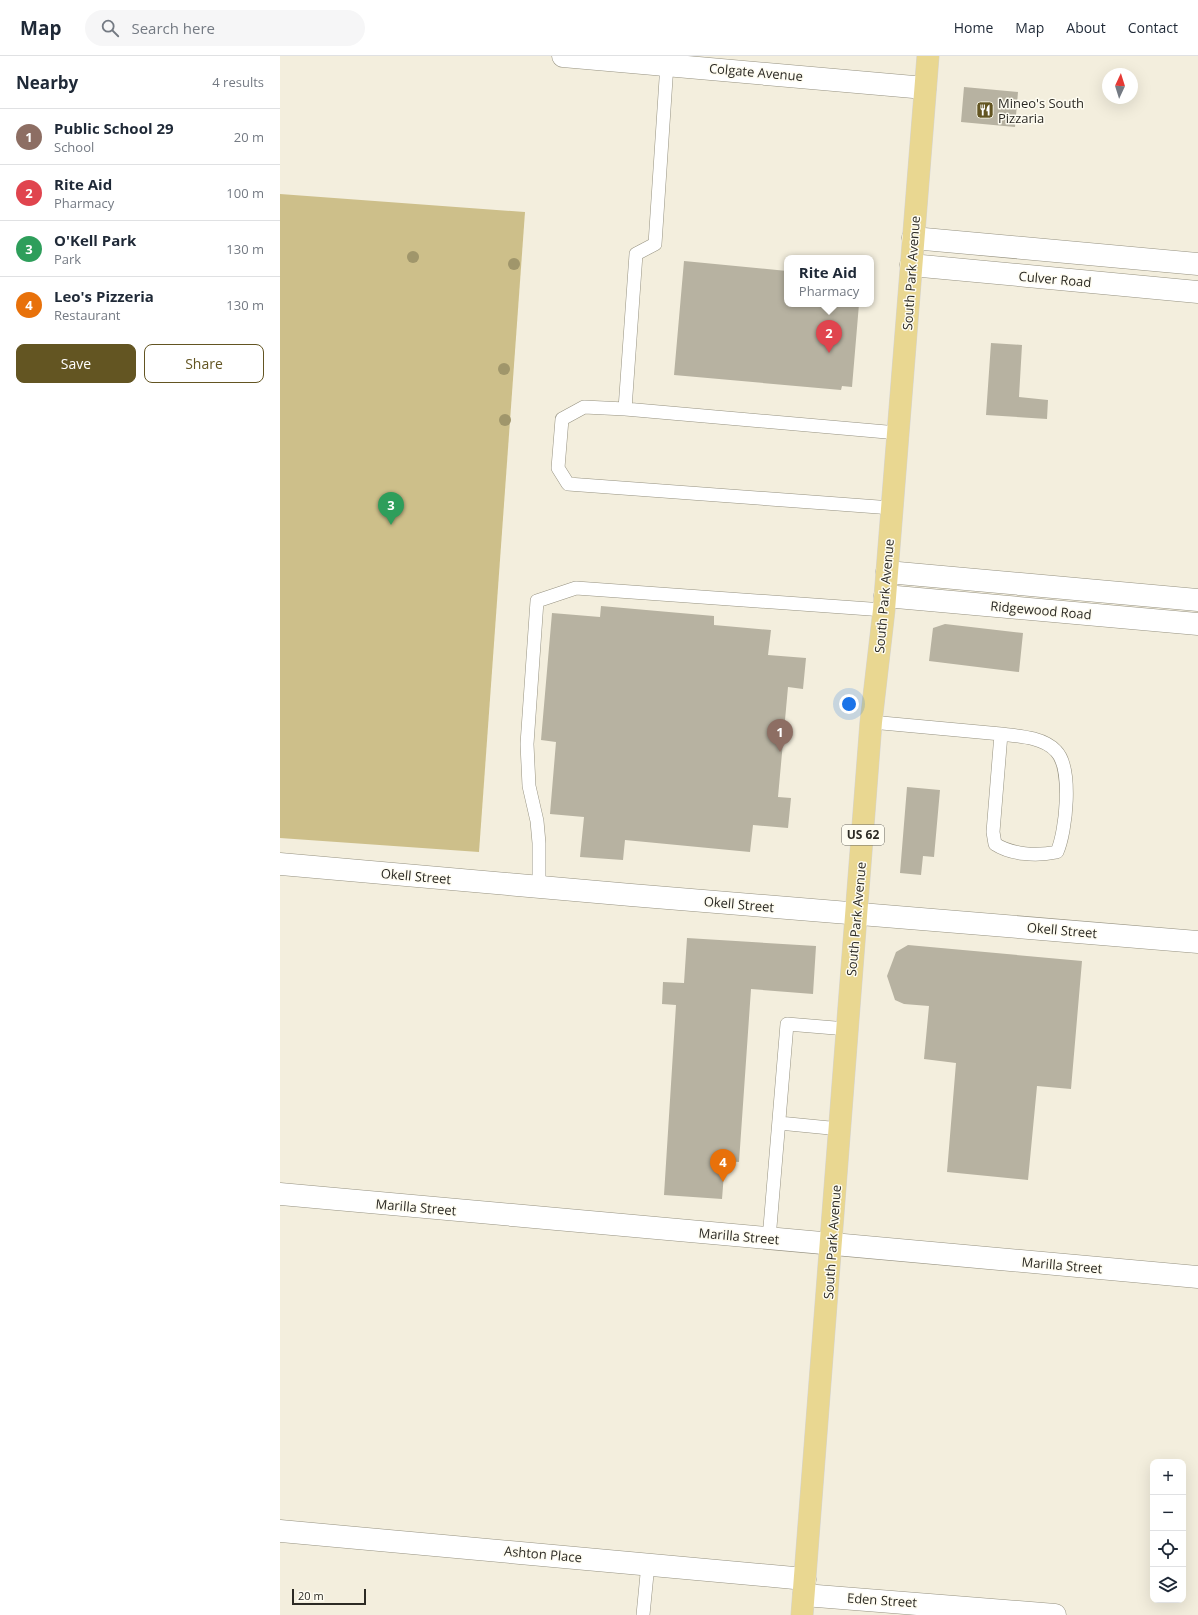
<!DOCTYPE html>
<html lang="en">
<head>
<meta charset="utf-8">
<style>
	body { margin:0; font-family:"Open Sans",sans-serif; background:#f6f6f7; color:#1f2937 }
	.controls { position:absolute; right:12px; bottom:12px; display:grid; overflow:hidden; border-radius:8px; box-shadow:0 4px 16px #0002 }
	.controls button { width:36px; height:36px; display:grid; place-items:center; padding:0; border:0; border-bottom:1px solid #e0e1e3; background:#fff; color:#1f2937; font:20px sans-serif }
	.compass { position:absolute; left:822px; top:12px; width:36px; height:36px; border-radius:50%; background:#fff; box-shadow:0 4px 16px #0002; rotate:4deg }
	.scale { position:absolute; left:12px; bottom:10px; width:74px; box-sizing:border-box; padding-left:4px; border:2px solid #2c2a24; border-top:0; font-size:11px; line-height:14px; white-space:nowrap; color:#2c2a24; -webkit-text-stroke:3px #fefcf1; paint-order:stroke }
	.you { position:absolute; left:569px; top:648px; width:14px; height:14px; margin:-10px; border:3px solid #fff; border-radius:50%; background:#1a73e8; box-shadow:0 0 0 6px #1a73e833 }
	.badge { display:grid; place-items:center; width:26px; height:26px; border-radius:50%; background:#635522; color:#fff; font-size:13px; font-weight:700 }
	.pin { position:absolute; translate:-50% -33px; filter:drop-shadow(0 1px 2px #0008) }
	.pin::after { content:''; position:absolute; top:21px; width:14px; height:12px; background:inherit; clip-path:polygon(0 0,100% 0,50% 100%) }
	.popup { position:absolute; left:504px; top:199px; width:90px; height:52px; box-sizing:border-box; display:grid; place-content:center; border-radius:8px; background:#fff; filter:drop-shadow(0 1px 3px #0005); font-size:13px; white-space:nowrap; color:#747a83 }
	.popup b { font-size:15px; color:#1f2937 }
	.popup::after { content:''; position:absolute; left:50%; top:100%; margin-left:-8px; border:8px solid transparent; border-top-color:#fff }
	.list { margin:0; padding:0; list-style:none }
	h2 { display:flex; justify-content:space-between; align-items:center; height:52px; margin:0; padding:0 16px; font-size:17px }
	h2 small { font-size:13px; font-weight:400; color:#747a83 }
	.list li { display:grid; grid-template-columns:26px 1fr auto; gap:12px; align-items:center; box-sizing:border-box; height:56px; padding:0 16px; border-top:1px solid #e0e1e3 }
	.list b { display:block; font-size:15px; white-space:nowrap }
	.list p { margin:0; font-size:13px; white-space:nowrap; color:#747a83 }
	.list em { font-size:13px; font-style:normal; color:#747a83 }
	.actions { display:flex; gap:8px; padding:12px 16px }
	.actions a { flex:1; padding:9px 0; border:1px solid #635522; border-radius:8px; text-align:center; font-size:14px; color:#635522 }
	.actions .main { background:#635522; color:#fff }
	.icon { flex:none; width:22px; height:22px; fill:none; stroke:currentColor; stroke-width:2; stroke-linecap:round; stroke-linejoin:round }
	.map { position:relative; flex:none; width:918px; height:1559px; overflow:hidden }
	header { display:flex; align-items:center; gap:24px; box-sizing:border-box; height:56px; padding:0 20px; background:#fff; border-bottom:1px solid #e0e1e3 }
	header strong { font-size:19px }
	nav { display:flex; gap:22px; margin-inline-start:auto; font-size:14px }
	.search { width:280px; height:36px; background:#f6f6f7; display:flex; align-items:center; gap:10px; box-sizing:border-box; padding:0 14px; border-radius:22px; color:#747a83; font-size:15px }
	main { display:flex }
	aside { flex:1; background:#fff }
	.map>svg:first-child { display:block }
	.green { fill:#cdbf8a }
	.building { fill:#b7b2a1 }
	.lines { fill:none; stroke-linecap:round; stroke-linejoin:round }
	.lane-casing { stroke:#969281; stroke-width:14 }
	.street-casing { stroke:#969281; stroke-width:23 }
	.primary-casing { stroke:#d5d4d3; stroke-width:23 }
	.lane { stroke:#fff; stroke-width:13 }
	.street { stroke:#fff; stroke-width:22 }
	.primary { stroke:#e9d791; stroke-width:22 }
	.tree { fill:#a0966b }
	.labels { text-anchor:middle; stroke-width:3; stroke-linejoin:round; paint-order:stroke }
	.shield { fill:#fefcf1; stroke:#6b6962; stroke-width:1 }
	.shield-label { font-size:12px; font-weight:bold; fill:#2c2a24 }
	.street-label { font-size:13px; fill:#2c2a24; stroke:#fefcf1 }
	.poi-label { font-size:13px; fill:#2c2a24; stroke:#fefcf1; text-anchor:start }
</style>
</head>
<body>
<header>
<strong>Map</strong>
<div class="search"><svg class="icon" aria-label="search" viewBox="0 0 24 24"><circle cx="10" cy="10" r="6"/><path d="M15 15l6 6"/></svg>Search here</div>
<nav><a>Home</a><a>Map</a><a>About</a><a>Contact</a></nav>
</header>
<main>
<aside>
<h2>Nearby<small>4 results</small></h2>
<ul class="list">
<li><span class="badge" style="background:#8d6e63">1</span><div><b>Public School 29</b><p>School</p></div><em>20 m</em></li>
<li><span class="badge" style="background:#e0444e">2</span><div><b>Rite Aid</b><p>Pharmacy</p></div><em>100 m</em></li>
<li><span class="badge" style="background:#2e9e5b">3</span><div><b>O'Kell Park</b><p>Park</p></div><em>130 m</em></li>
<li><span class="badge" style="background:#e8710a">4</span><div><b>Leo's Pizzeria</b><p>Restaurant</p></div><em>130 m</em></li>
</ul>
<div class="actions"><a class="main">Save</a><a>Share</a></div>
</aside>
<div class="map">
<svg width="918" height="1559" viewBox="0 0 918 1559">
	<rect width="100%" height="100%" fill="#f3eedd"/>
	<!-- green -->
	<path class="green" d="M0,138l245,18 -46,640 -199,-14z"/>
	<!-- building -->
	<path class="building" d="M684,31l54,5 -3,35 -54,-5z
		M404,205l103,10v33h72l-7,83 -10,-1 -1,4 -167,-15z
		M711,287l31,2 -3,52 29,3 -1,19 -61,-4z
		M321,550l113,10v9l57,5 -3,25 38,3 -3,31 -15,-2 -10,110 13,1 -3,30 -35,-3 -3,27 -125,-12 -2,20 -43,-3 4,-40 -34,-3 6,-72 -15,-2 11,-127 48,4z
		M665,568l78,9 -4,39 -90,-11 4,-33z
		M627,731l33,3 -6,67 -11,-1 -2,19 -21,-2z
		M407,882l129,8 -3,48 -62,-5 -12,173 -14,-1 -3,38 -58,-4 12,-190 -14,-1 1,-22 21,1z
		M628,889l174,16 -11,128 -34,-3 -9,94 -81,-8 9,-109 -32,-4 5,-53 -25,-2 -9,-4 -8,-24 9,-24z"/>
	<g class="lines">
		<defs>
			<path id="lane" d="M345,353l11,-155 19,-10 12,-180
				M612,452l-324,-24 -10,-16 4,-49 22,-12 41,2 273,24
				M591,666l130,12c17,2 42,3 55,17 17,17 10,81 1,101 -20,4 -45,3 -62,-8l-2,-12 8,-98
				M259,831v-44l-2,-22 -8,-35 -2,-42 10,-143 39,-13 308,22
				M499,1067l61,6
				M489,1183l18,-215 60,5
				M363,1559l5,-51"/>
			<path id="street" d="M283,0l362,32
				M633,182l285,26
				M631,209l287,27
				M607,516l311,28
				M605,540l313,28
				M0,808l351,31 567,47
				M0,1138l918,83
				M0,1475l525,48
				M524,1539l251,20"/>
			<path id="primary" d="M522,1559l69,-893 13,-112 44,-554"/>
		</defs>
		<!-- lane casing -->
		<use href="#lane" class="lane-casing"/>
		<!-- street casing -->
		<use href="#street" class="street-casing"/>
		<!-- primary casing -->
		<use href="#primary" class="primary-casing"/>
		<!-- lane -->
		<use href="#lane" class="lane"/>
		<!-- street -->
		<use href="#street" class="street"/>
		<!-- primary -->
		<use href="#primary" class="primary"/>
	</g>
	<!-- trees -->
	<g class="tree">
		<circle cx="133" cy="201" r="6"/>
		<circle cx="234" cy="208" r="6"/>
		<circle cx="224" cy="313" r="6"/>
		<circle cx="225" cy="364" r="6"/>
	</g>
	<!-- icons -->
	<defs>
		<symbol id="restaurant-square" viewBox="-11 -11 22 22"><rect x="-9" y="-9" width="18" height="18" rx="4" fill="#635522" stroke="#fefcf1"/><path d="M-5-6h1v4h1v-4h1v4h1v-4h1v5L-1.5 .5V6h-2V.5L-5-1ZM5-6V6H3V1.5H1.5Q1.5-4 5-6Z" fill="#fff"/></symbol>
	</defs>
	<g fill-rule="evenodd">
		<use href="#restaurant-square" x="695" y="44" width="20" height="20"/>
	</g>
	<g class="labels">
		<!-- shield labels -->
		<rect class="shield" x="562" y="769" width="42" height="20" rx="3"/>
		<g class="shield-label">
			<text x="583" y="783">US 62</text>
		</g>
		<!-- street labels -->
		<g class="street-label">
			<text transform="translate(476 16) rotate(5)" y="5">Colgate Avenue</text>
			<text transform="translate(631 217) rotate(-86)" y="5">South Park Avenue</text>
			<text transform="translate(775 223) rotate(5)" y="5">Culver Road</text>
			<text transform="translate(604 540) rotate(-85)" y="5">South Park Avenue</text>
			<text transform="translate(761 554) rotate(5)" y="5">Ridgewood Road</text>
			<text transform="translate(136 820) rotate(5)" y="5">Okell Street</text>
			<text transform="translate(459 848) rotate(5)" y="5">Okell Street</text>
			<text transform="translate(576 863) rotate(-85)" y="5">South Park Avenue</text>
			<text transform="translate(782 874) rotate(5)" y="5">Okell Street</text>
			<text transform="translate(136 1151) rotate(5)" y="5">Marilla Street</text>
			<text transform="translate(459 1180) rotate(5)" y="5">Marilla Street</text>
			<text transform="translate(552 1186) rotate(-86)" y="5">South Park Avenue</text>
			<text transform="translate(782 1209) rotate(5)" y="5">Marilla Street</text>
			<text transform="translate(263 1498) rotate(5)" y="5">Ashton Place</text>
			<text transform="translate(602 1544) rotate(4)" y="5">Eden Street</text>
		</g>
		<!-- poi labels -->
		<g class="poi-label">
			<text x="718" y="52">Mineo's South<tspan x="718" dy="15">Pizzaria</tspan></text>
		</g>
	</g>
</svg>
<div class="controls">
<button>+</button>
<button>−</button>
<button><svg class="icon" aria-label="locate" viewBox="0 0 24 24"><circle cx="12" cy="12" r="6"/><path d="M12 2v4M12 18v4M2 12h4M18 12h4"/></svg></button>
<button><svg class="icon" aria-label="layers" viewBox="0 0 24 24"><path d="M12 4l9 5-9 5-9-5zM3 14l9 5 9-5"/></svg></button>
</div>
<svg class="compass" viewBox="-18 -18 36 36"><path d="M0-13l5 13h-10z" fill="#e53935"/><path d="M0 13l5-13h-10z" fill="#747a83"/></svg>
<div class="scale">20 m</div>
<div class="you"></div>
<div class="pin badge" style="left:500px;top:696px;background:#8d6e63">1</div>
<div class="pin badge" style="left:549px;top:297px;background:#e0444e">2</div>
<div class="popup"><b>Rite Aid</b>Pharmacy</div>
<div class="pin badge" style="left:111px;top:469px;background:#2e9e5b">3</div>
<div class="pin badge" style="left:443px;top:1126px;background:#e8710a">4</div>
</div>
</main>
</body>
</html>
